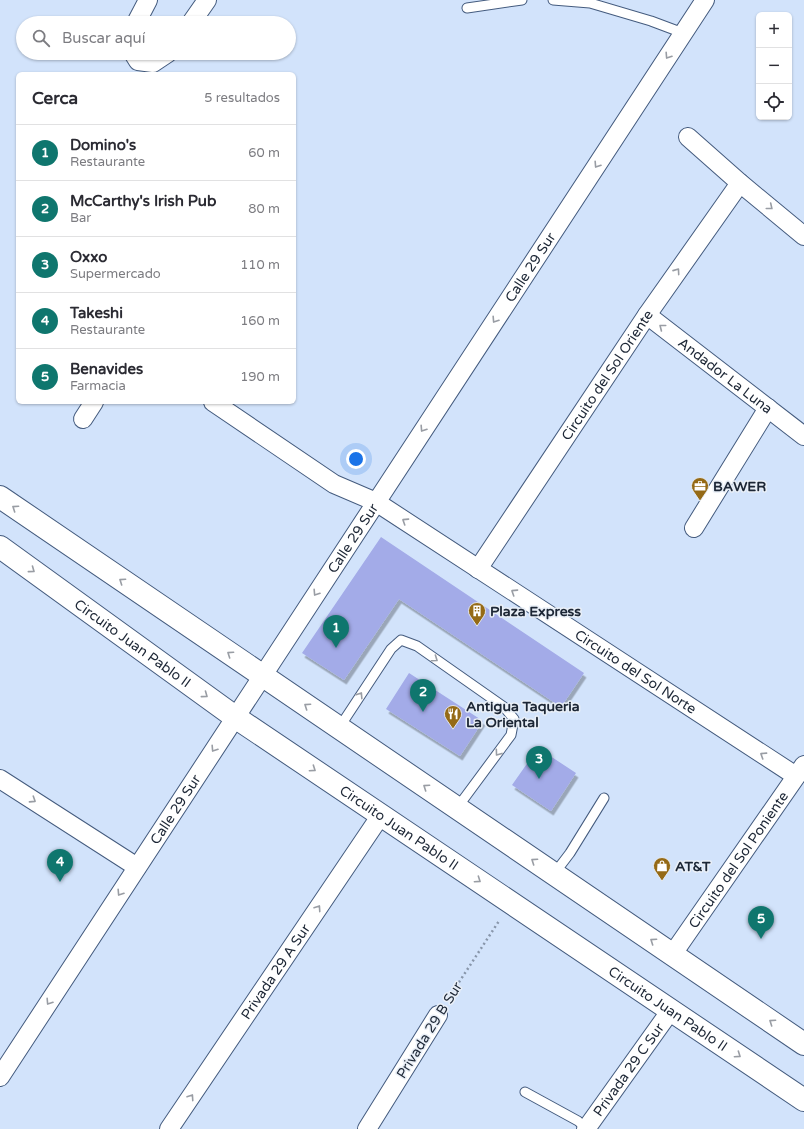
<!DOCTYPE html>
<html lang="es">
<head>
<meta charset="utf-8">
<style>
	body { margin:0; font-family:"Varela Round",sans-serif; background:#f7f7f7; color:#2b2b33 }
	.controls { position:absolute; right:12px; top:12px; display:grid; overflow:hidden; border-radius:6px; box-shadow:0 1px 3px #0004 }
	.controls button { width:36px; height:36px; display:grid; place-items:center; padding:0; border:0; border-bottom:1px solid #e1e1e2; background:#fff; color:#2b2b33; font:20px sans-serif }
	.you { position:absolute; left:356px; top:459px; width:14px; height:14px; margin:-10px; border:3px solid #fff; border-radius:50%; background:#1a73e8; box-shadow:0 0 0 6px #1a73e833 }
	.badge { display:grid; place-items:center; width:26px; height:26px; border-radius:50%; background:#0f766e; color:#fff; font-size:13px; font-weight:700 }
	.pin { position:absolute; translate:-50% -33px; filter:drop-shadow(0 1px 2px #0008) }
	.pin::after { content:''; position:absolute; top:21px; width:14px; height:12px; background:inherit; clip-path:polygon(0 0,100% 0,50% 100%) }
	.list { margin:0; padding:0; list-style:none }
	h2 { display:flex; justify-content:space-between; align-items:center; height:52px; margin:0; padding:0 16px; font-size:17px }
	h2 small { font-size:13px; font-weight:400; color:#7c7c81 }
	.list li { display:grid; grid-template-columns:26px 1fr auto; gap:12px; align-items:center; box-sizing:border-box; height:56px; padding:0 16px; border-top:1px solid #e1e1e2 }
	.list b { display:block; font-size:15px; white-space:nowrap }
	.list p { margin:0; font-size:13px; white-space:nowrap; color:#7c7c81 }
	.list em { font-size:13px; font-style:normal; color:#7c7c81 }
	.icon { flex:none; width:22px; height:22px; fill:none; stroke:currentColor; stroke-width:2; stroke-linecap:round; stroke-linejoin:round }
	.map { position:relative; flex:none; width:804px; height:1129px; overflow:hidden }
	.search { position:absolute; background:#fff; box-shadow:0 1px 3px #0004; left:16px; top:16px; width:280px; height:44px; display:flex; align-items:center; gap:10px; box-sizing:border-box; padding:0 14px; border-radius:22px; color:#7c7c81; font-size:15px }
	.panel { position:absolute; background:#fff; box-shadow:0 1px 3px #0004; left:16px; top:72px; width:280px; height:332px; border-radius:6px }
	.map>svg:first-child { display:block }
	.building { fill:#a3abe8; filter:url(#shadow) }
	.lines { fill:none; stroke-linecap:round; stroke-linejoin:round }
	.lane-casing { stroke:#445b7e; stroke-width:11 }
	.street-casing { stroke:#445b7e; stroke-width:20 }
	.secondary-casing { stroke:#445b7e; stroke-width:24 }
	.path { stroke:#8896aa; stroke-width:2.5; stroke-dasharray:2 3; stroke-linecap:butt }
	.lane { stroke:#fff; stroke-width:9 }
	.street { stroke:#fff; stroke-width:18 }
	.secondary { stroke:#fff; stroke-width:22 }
	.oneway { stroke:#999da4 }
	.labels { text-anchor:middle; stroke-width:3; stroke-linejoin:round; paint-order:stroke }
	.street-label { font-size:14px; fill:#1c2635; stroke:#e9eff7 }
	.poi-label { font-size:14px; font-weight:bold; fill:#1c2635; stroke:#e9eff7; text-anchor:start }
</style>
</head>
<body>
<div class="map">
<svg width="804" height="1129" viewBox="0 0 804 1129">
	<defs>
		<filter id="shadow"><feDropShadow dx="2.5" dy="4.5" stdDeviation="0" flood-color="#0004"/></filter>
	</defs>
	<rect width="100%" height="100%" fill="#d2e3fb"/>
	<!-- building -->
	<path class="building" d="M381,537l203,136 -23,34 -162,-108 -55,81 -42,-27z
		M409,673l74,48 -23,35 -74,-47z
		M538,748l38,25 -25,38 -39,-26z"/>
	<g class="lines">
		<defs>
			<path id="lane" d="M553,0l37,3 61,18 32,12
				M467,8l55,-8
				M339,728l52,-79 10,-9 16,6 87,61 10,12 -3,16 -54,73
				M554,874l16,-21 34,-55
				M525,1092l53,29 9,8"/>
			<g id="street">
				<path d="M136,23l12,-23"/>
				<path d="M191,23l16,-23"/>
				<path d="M133,53l5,8 15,2 15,-10"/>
				<path d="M688,137l52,46 64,53"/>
				<path id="s1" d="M647,315l157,121"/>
				<path id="s2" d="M213,402l121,82 42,18 420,274"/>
				<path d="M83,419l11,-17"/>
				<path d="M694,528l74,-120"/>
				<path id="s3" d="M478,569l169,-254 93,-132"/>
				<path d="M0,779l137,88"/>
				<path id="s4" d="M672,955l132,-190"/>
				<path id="s5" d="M0,1077l705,-1077"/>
				<path id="s6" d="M169,1129l212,-314"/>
				<path d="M367,1129l71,-114"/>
				<path id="s7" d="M586,1129l85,-119"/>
			</g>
			<g id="secondary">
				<path d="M0,497l804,547"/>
				<path id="s8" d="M0,547l235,170 569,383"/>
			</g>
		</defs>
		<!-- lane casing -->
		<use href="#lane" class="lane-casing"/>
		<!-- street casing -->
		<use href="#street" class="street-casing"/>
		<!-- secondary casing -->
		<use href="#secondary" class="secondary-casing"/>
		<!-- path -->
		<path class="path" d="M448,999l51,-78"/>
		<!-- lane -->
		<use href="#lane" class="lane"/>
		<!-- street -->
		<use href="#street" class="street"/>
		<!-- secondary -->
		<use href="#secondary" class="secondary"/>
	</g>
	<!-- one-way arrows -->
	<defs><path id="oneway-chevron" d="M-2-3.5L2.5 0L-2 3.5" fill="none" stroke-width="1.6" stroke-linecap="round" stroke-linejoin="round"/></defs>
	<g class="oneway">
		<use href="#oneway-chevron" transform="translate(668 56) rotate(123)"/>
		<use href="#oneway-chevron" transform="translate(597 165) rotate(123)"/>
		<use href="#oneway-chevron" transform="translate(770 207) rotate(39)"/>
		<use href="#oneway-chevron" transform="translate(677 271) rotate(-55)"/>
		<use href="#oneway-chevron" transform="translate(495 320) rotate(123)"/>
		<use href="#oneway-chevron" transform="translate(662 327) rotate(-142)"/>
		<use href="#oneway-chevron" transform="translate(423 429) rotate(123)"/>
		<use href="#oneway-chevron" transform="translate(15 508) rotate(-146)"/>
		<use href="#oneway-chevron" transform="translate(405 521) rotate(-147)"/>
		<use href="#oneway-chevron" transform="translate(32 570) rotate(36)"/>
		<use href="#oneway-chevron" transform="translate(122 581) rotate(-146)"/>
		<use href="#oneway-chevron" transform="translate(514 592) rotate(-147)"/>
		<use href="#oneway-chevron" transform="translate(316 593) rotate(123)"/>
		<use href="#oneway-chevron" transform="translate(230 654) rotate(-146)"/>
		<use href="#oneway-chevron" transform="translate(435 659) rotate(35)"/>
		<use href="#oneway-chevron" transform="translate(205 695) rotate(36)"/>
		<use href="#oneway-chevron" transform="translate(360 695) rotate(-57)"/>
		<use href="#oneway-chevron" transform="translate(307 706) rotate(-146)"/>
		<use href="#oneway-chevron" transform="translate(214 749) rotate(123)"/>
		<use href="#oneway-chevron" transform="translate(498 753) rotate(126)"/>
		<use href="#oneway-chevron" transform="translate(763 755) rotate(-147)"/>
		<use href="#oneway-chevron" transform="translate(313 769) rotate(34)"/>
		<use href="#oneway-chevron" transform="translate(426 787) rotate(-146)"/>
		<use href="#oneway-chevron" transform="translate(33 800) rotate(33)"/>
		<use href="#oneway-chevron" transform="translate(534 861) rotate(-146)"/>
		<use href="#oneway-chevron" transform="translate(478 880) rotate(34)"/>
		<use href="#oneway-chevron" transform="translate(120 893) rotate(123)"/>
		<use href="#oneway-chevron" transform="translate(318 908) rotate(-56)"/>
		<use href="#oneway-chevron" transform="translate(653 941) rotate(-146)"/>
		<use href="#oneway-chevron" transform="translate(49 1002) rotate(123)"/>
		<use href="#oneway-chevron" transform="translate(772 1022) rotate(-146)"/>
		<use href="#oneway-chevron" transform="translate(738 1055) rotate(34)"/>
		<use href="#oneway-chevron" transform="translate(191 1097) rotate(-56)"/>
	</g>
	<!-- icons -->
	<defs>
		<symbol id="office-pin" viewBox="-11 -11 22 30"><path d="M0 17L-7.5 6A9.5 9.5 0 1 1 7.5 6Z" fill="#956a16" stroke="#e9eff7"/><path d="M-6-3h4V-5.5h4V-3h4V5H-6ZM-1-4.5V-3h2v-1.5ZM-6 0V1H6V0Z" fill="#fff"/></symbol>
		<symbol id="building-pin" viewBox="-11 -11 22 30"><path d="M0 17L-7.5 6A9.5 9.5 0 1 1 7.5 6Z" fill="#956a16" stroke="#e9eff7"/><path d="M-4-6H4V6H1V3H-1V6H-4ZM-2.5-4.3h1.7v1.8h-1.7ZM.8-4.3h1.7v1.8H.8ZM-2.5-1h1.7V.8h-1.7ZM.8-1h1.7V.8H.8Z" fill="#fff"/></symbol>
		<symbol id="restaurant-pin" viewBox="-11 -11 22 30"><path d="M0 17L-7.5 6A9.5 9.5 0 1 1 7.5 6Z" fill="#956a16" stroke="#e9eff7"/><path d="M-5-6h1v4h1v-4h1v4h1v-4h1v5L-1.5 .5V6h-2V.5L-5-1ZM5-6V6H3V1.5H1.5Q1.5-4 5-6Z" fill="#fff"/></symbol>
		<symbol id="shop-pin" viewBox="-11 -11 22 30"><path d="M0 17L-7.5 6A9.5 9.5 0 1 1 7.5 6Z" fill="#956a16" stroke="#e9eff7"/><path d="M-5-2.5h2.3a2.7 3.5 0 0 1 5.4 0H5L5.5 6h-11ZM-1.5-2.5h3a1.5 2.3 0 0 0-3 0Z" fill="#fff"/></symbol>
	</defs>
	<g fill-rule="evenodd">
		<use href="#office-pin" x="690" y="476" width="20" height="27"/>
		<use href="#building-pin" x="467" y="601" width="20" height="27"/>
		<use href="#restaurant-pin" x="443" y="704" width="20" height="27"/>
		<use href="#shop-pin" x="652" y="856" width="20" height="27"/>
	</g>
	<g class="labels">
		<!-- street labels -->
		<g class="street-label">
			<text dy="5" stroke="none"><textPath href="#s5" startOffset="968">Calle 29 Sur</textPath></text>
			<text dy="5" stroke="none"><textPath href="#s3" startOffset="233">Circuito del Sol Oriente</textPath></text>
			<text dy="5" stroke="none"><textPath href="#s1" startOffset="99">Andador La Luna</textPath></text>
			<text dy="5" stroke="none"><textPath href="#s5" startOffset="644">Calle 29 Sur</textPath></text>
			<text dy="5" stroke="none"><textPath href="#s8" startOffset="164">Circuito Juan Pablo II</textPath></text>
			<text dy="5" stroke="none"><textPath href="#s2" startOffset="502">Circuito del Sol Norte</textPath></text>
			<text dy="5" stroke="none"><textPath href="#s5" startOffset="320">Calle 29 Sur</textPath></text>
			<text dy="5" stroke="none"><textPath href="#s8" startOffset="488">Circuito Juan Pablo II</textPath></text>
			<text dy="5" stroke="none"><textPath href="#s4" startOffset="116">Circuito del Sol Poniente</textPath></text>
			<text dy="5" stroke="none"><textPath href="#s6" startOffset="190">Privada 29 A Sur</textPath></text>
			<text dy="5" stroke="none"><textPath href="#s8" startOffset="812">Circuito Juan Pablo II</textPath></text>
			<text transform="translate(429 1030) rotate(-58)" y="5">Privada 29 B Sur</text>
			<text dy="5" stroke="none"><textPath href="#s7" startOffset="73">Privada 29 C Sur</textPath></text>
		</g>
		<!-- poi labels -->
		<g class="poi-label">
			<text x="713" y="491">BAWER</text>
			<text x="490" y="616">Plaza Express</text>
			<text x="466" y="711">Antigua Taqueria<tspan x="466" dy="16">La Oriental</tspan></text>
			<text x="675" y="871">AT&amp;T</text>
		</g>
	</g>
</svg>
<div class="controls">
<button>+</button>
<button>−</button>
<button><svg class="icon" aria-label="locate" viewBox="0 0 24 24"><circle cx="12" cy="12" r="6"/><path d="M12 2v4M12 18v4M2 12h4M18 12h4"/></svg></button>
</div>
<div class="you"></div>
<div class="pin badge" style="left:336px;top:648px">1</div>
<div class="pin badge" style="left:423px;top:712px">2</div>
<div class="pin badge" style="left:539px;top:779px">3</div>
<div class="pin badge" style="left:60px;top:882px">4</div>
<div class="pin badge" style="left:761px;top:939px">5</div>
<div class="search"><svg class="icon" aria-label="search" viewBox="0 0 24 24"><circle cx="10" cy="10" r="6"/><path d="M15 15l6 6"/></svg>Buscar aquí</div>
<section class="panel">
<h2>Cerca<small>5 resultados</small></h2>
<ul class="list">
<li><span class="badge">1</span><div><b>Domino's</b><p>Restaurante</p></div><em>60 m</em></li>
<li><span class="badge">2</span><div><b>McCarthy's Irish Pub</b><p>Bar</p></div><em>80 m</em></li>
<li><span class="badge">3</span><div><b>Oxxo</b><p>Supermercado</p></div><em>110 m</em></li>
<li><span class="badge">4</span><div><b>Takeshi</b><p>Restaurante</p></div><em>160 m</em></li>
<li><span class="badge">5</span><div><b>Benavides</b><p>Farmacia</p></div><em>190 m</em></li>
</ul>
</section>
</div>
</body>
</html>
